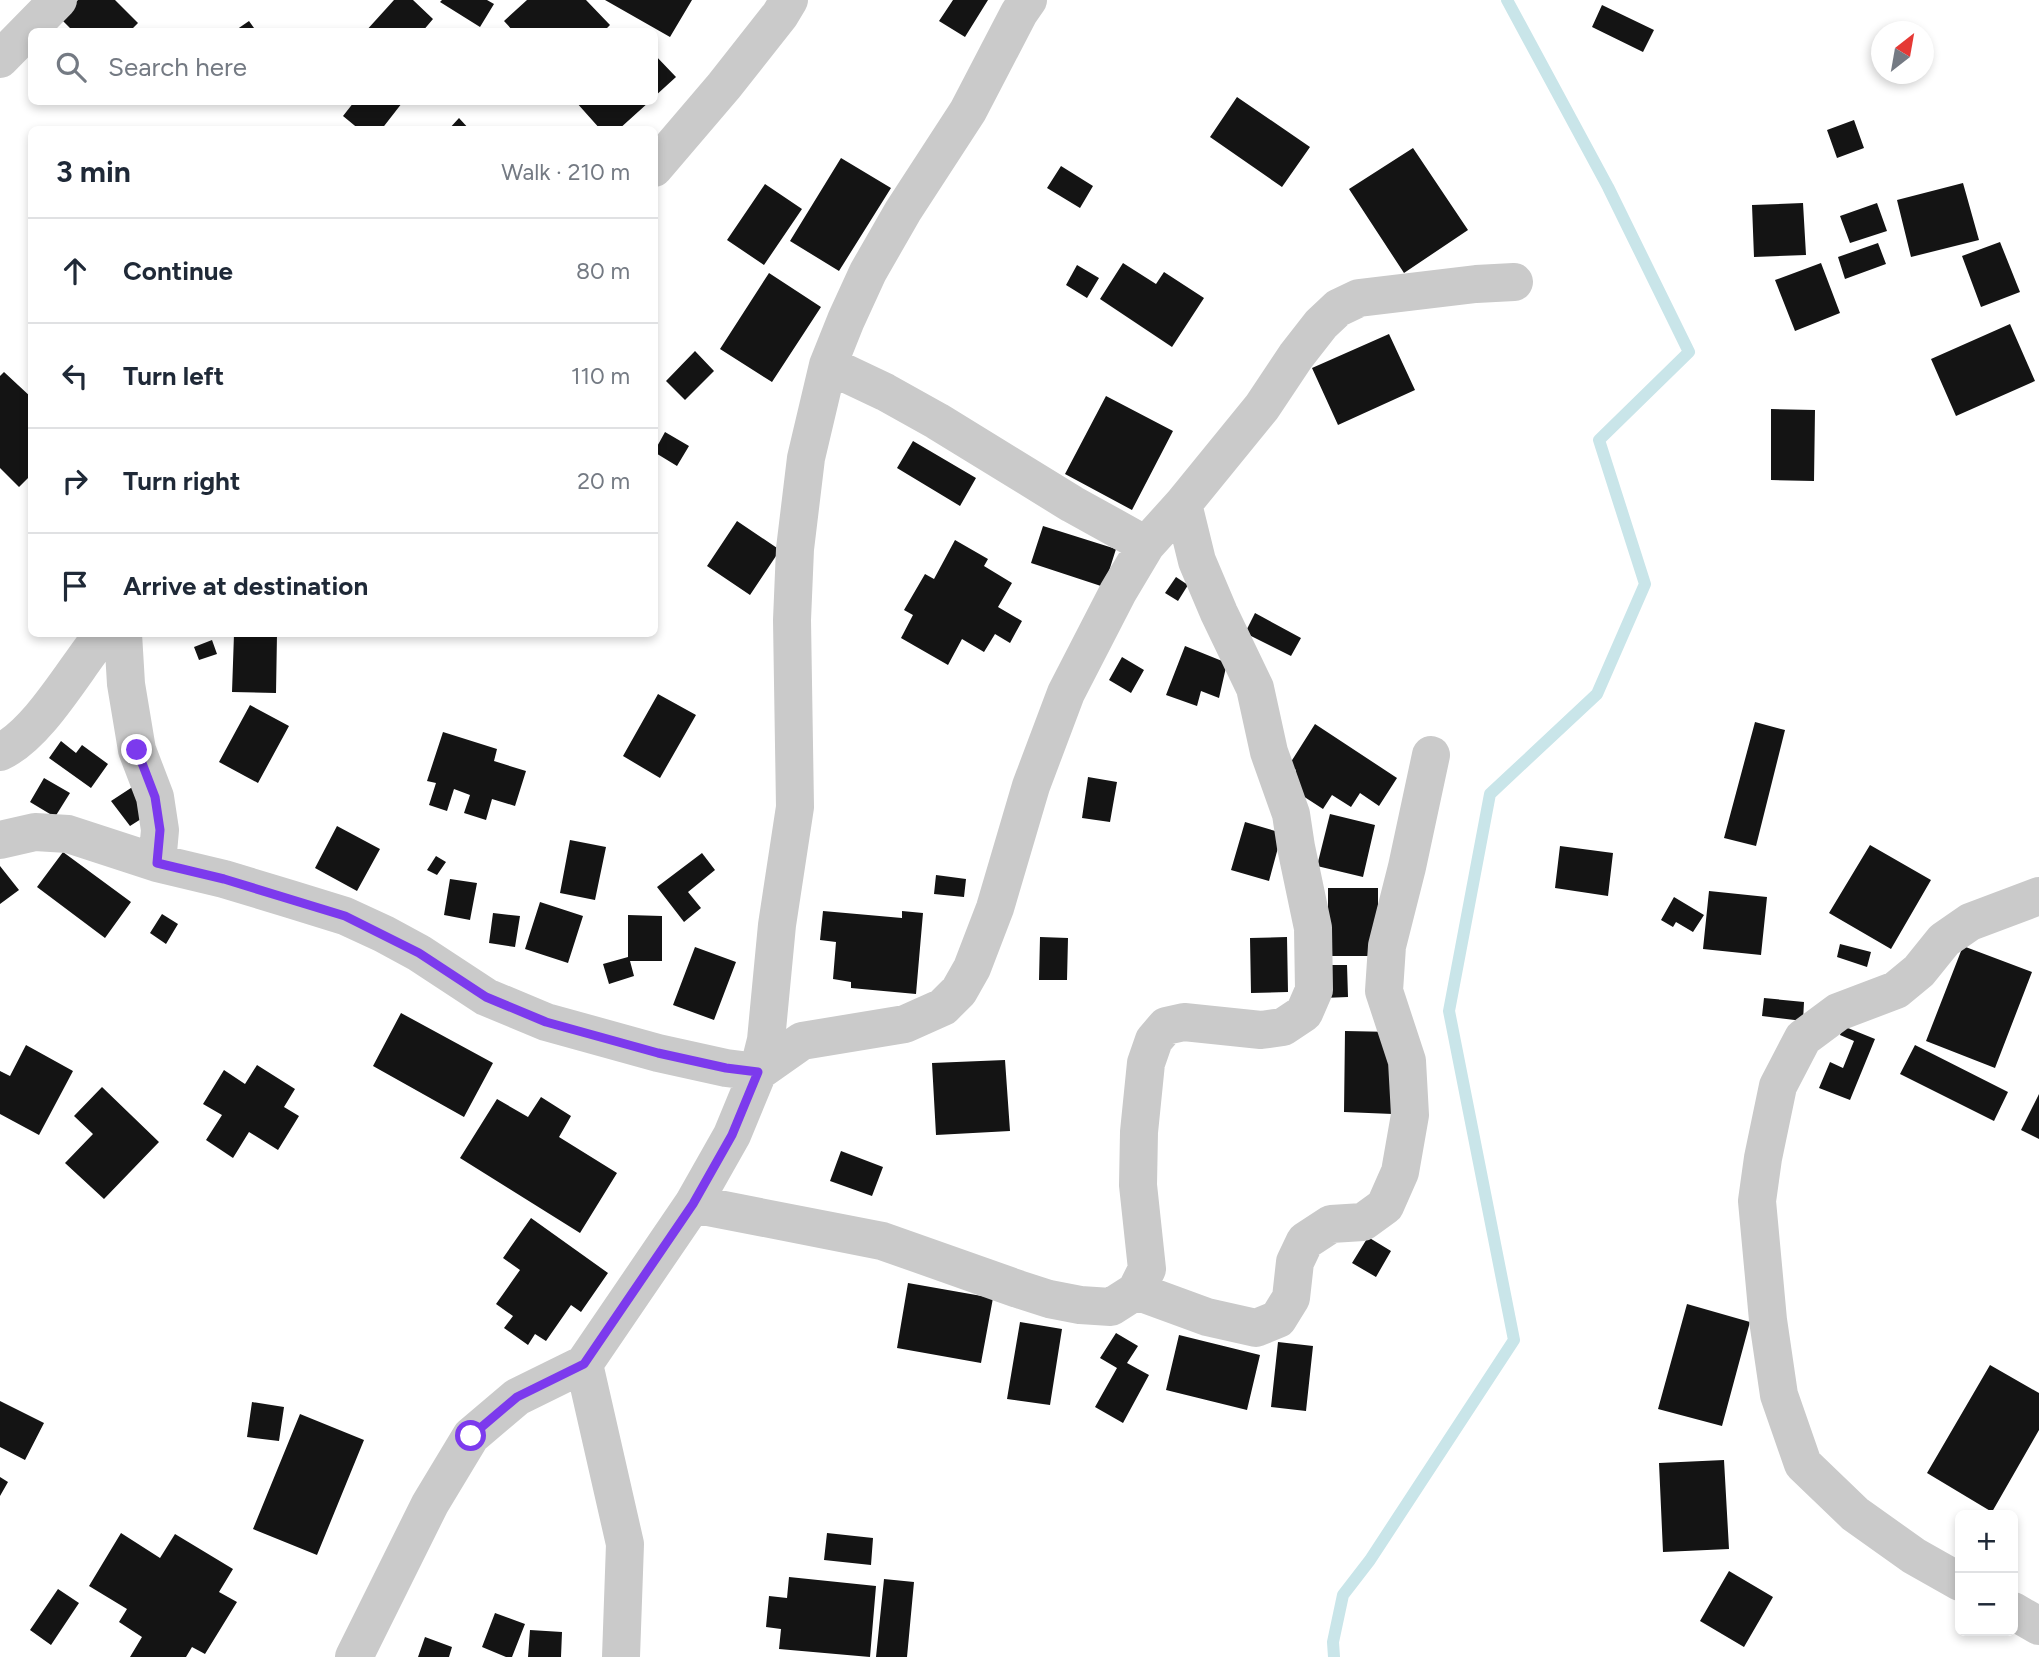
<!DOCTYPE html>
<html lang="en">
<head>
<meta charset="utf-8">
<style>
	body { margin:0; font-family:Figtree,sans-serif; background:#f2f2f3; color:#1f2937 }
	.controls { position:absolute; right:21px; bottom:21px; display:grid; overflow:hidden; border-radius:10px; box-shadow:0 4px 10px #0003 }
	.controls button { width:63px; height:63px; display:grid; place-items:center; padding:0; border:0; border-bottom:2px solid #e0e1e3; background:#fff; color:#1f2937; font:35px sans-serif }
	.compass { position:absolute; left:1871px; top:21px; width:63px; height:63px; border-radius:50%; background:#fff; box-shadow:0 4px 10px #0003; rotate:31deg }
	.stop { position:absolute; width:21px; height:21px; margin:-16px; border:5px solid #7c3aed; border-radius:50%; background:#fff }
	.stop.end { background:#7c3aed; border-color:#fff; box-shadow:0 2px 7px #0008 }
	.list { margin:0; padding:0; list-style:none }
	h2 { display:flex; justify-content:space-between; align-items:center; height:91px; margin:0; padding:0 28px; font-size:30px }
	h2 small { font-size:23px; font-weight:400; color:#747a83 }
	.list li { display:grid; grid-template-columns:46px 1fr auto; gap:21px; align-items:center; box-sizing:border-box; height:105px; padding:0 28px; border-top:2px solid #e0e1e3 }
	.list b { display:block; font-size:26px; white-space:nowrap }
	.list em { font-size:23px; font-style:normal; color:#747a83 }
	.icon { flex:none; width:38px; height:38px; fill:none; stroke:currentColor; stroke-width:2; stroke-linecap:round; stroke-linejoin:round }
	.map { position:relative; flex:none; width:2039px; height:1657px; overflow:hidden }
	.search { position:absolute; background:#fff; box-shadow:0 4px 10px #0003; left:28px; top:28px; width:630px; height:77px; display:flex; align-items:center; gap:18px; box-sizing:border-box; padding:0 24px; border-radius:10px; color:#747a83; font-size:26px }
	.panel { position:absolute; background:#fff; box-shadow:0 4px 10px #0003; left:28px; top:126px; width:630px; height:511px; border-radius:10px }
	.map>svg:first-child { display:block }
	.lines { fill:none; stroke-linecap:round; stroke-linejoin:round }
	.stream { stroke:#c9e5e9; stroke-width:12 }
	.building { fill:#141414 }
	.street { stroke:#cacaca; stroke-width:38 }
	.route { stroke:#7c3aed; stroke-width:9 }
</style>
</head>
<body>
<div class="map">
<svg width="2039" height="1657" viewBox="0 0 2039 1657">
	<rect width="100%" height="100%" fill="#fff"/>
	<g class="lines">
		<!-- stream -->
		<path class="stream" d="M1334,1657l-1,-15 10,-47 27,-35 144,-220 -65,-329 41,-217 107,-100 48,-110 -46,-144 90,-88 -81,-165 -101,-187"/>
	</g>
	<!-- building -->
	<path class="building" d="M78,0h37l23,23 -9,9h-55l-14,-14z
		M394,0h19l20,19 -11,13h-57z
		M442,0h45l7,4 -14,23 -40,-25z
		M527,0h59l24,25 -7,7h-89l-10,-11z
		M605,0h87l-22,37z
		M953,0h35l-23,37 -26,-16z
		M1602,5l52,25 -11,22 -51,-25z
		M249,21l8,11h-24z
		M654,54l22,23 -22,20z
		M1237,97l73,50 -28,40 -72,-50z
		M354,102h46l2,1 -21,27h-21l-17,-14z
		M576,102h73l-31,28h-17z
		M459,118l11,12h-22z
		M1854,120l10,28 -27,10 -10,-28z
		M1413,148l55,82 -64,43 -55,-84z
		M841,158l50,30 -52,83 -49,-30z
		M1061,166l32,20 -13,22 -33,-20z
		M1963,183l16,57 -68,17 -14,-57z
		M765,184l37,25 -38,56 -37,-25z
		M1803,203l3,52 -52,2 -2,-52z
		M1877,203l10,28 -37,12 -10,-27z
		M2000,242l20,50 -39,15 -19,-51z
		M1878,243l8,21 -41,15 -7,-22z
		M1123,263l33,21 8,-12 40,26 -32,49 -72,-48z
		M1821,263l19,50 -45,18 -20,-51z
		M1077,265l22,13 -12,20 -21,-13z
		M769,273l52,34 -49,75 -52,-33z
		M2010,324l25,57 -79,35 -25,-57z
		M1389,334l26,56 -77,35 -26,-57z
		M695,351l19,20 -29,29 -19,-19z
		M4,372l28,26v76l-13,13 -19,-19v-92z
		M1106,396l67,35 -41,79 -67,-36z
		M1771,409l44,1 -1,71 -43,-1z
		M665,432l24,14 -12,20 -23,-14z
		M913,441l63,37 -16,28 -63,-38z
		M737,521l43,29 -30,45 -43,-29z
		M1043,526l73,23 -12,38 -73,-24z
		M955,540l33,19 -4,7 28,17 -14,24 24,14 -12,22 -15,-9 -11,18 -22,-13 -14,26 -47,-27 12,-23 -9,-5 21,-36 9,5z
		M1176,577l12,8 -10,16 -13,-8z
		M1255,613l46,25 -10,18 -46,-23z
		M234,634h43l-1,59 -44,-1z
		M212,640l5,14 -18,6 -5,-13z
		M1185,646l42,17 -8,35 -18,-7 -4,15 -31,-11z
		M1122,657l22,13 -13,23 -22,-13z
		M658,694l38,21 -36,63 -37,-22z
		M250,705l39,21 -31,57 -39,-21z
		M1755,722l30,8 -29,116 -32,-8z
		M1315,724l82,54 -18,28 -19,-13 -9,14 -19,-12 -9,14 -37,-24 10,-15 -7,-5z
		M443,732l54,17 -3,12 32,10 -11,35 -23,-7 -6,21 -22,-7 6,-18 -16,-6 -7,22 -18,-6 7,-22 -9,-2z
		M61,741l15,12 6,-8 26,19 -17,24 -42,-30z
		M1088,777l29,5 -7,40 -28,-4z
		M44,778l26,15 -15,24 -25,-15z
		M134,786l18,26 -22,14 -19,-25z
		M1330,814l45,11 -12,52 -46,-11z
		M1245,822l37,11 -13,48 -38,-11z
		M337,826l43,23 -23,42 -42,-23z
		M570,840l36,7 -11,53 -35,-7z
		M1870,845l61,35 -40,69 -62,-36z
		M1560,846l53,7 -5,43 -53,-8z
		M63,852l68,50 -26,36 -68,-51z
		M702,853l13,17 -27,22 13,16 -17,14 -27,-35z
		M436,856l10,6 -9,13 -10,-5z
		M0,866l19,24 -19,14z
		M936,875l30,4 -2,18 -30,-3z
		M450,879l27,4 -7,37 -26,-5z
		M1328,888h50v68h-50z
		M1709,891l58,6 -6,58 -58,-6z
		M1674,897l30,18 -11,17 -17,-10 -3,5 -12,-7z
		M540,902l43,14 -15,47 -43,-14z
		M823,911l79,7v-7l21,2 -7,81 -65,-6v-6l-18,-3 3,-37 -16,-2z
		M493,913l27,3 -5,31 -26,-4z
		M162,914l16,10 -12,20 -16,-11z
		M628,915l34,1v45h-32l4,15 -25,8 -6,-20 25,-7z
		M1040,937l28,1 -1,42h-28z
		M1287,937l1,55 -37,1 -1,-55z
		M1840,944l31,8 -4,15 -30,-10z
		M1963,946l69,26 -37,96 -69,-27z
		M695,947l41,15 -22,58 -41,-15z
		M1322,965h25l1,32 -25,1z
		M1764,998l40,4 -1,19 -41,-5z
		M401,1013l92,50 -29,54 -91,-51z
		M1843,1026l32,13 -25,61 -31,-12 11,-26 13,6 11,-27 -14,-6z
		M1345,1031l49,1 -1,82 -49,-2z
		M26,1045l47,26 -34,64 -39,-21v-43l10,5z
		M1915,1045l93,47 -14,29 -94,-47z
		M1005,1060l5,71 -74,4 -4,-72z
		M257,1065l38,24 -11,18 15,9 -21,34 -29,-18 -16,26 -27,-18 16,-25 -19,-11 21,-34 21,14z
		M102,1087l57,55 -55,57 -39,-36 28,-29 -19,-18z
		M2039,1094v45l-18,-9z
		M541,1097l30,19 -12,21 58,36 -37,60 -120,-75 37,-59 31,18z
		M841,1151l42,16 -11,29 -42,-15z
		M531,1218l77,55 -27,39 -10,-7 -25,36 -11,-7 -7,11 -24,-17 9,-12 -17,-12 24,-34 -17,-12z
		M1368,1237l23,14 -15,26 -24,-14z
		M908,1283l85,15 -12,65 -84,-15z
		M1687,1304l63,18 -28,104 -64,-17z
		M1020,1322l42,7 -12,76 -43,-6z
		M1116,1333l22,13 -11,17 22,12 -26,48 -28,-16 22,-39 -17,-10z
		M1179,1335l81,20 -13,55 -81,-20z
		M1278,1342l35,4 -7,65 -35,-4z
		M1990,1365l49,28v37l-47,82 -65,-39z
		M0,1401l44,22 -19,37 -25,-13z
		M252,1402l32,5 -5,34 -32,-4z
		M300,1414l64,26 -47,115 -64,-26z
		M1724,1460l5,89 -66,3 -4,-89z
		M0,1477l8,5 -8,14z
		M121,1533l39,25 15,-24 58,35 -14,23 18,10 -32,52 -13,-7 -6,10h-56l12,-20 -23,-15 8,-13 -38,-23z
		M827,1533l46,5 -2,27 -47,-5z
		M1729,1571l44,26 -29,50 -44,-26z
		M789,1577l87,9 -6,71 -91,-8 2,-20 -15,-2 3,-31 18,2z
		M884,1579l30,3 -7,75h-31z
		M58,1589l21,14 -28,42 -21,-15z
		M495,1613l30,11 -13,33h-6l-24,-10z
		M530,1630l32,2 -1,25h-33z
		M425,1637l27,10 -3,10h-31z"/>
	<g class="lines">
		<!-- street -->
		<path class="street" d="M0,59l58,-59
			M654,168l70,-82 56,-71 9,-15
			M828,365l57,27 52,29 135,83 74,41
			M123,634l3,50 11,66 18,47 5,33 -3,33
			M0,752c39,-18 75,-84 103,-118
			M0,840l35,-8 33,2 89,29 67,16 66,20 55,17 39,18 35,19 67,44 60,25 112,31 68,15 32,4 44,-31 103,-17 38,-17 16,-16 13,-23 23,-60 36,-122 35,-93 52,-101 28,-47 37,-41 79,-97 34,-51 25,-32 17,-16 21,-10 117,-14 38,-2
			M693,1204l189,37 136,48 31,10 31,6 31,2 25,-16 11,-22 -9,-84 1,-53 7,-69 8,-23 12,-14 18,-4 77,8 22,-3 21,-14 10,-23 -1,-62 -17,-81 -5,-33 -22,-62 -14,-64 -36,-75 -22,-52 -14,-57
			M1136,1291l71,26 49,11 22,-9 13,-21 4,-36 10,-21 26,-17 32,-2 22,-16 15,-34 10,-57 -3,-54 -23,-70 3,-45 20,-79 24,-112
			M1960,1582l-46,-26 -59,-42 -52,-50 -24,-69 -11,-75 -11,-119 6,-43 15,-72 25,-48 35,-26 58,-22 23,-19 25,-31 26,-18 69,-26
			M2013,1611l26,15
			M354,1657l76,-153 41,-68 46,-39 67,-33
			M621,1657l4,-113 -41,-180 109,-160 39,-69 26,-63 8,-32 11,-115 18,-118 -3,-187 3,-71 11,-91 22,-93 18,-45 22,-48 35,-61 65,-100 51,-98 9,-13"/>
	</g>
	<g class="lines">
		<!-- route -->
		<path class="route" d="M137,750l18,47 5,33 -3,33 67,16 121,37 74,37 67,44 60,25 112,31 68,15 32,4 -26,63 -39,69 -109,160 -67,33 -46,39"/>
	</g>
</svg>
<div class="controls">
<button>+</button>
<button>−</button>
</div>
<svg class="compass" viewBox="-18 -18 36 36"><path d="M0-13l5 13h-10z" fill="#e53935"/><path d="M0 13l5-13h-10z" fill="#747a83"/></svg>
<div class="stop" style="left:471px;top:1436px"></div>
<div class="stop end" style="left:137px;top:750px"></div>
<div class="search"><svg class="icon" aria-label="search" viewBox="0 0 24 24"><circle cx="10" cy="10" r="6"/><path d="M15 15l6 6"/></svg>Search here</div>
<section class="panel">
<h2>3 min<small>Walk · 210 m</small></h2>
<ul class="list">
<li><svg class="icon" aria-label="ahead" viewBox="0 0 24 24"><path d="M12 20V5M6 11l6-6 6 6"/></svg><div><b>Continue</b></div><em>80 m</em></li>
<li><svg class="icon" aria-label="left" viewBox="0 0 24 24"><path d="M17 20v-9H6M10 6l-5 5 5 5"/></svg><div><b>Turn left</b></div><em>110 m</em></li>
<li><svg class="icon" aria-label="right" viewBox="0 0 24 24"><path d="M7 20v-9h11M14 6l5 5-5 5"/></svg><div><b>Turn right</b></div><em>20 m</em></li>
<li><svg class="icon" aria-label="arrive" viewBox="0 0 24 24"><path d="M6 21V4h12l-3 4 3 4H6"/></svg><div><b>Arrive at destination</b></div></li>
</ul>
</section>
</div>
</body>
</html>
